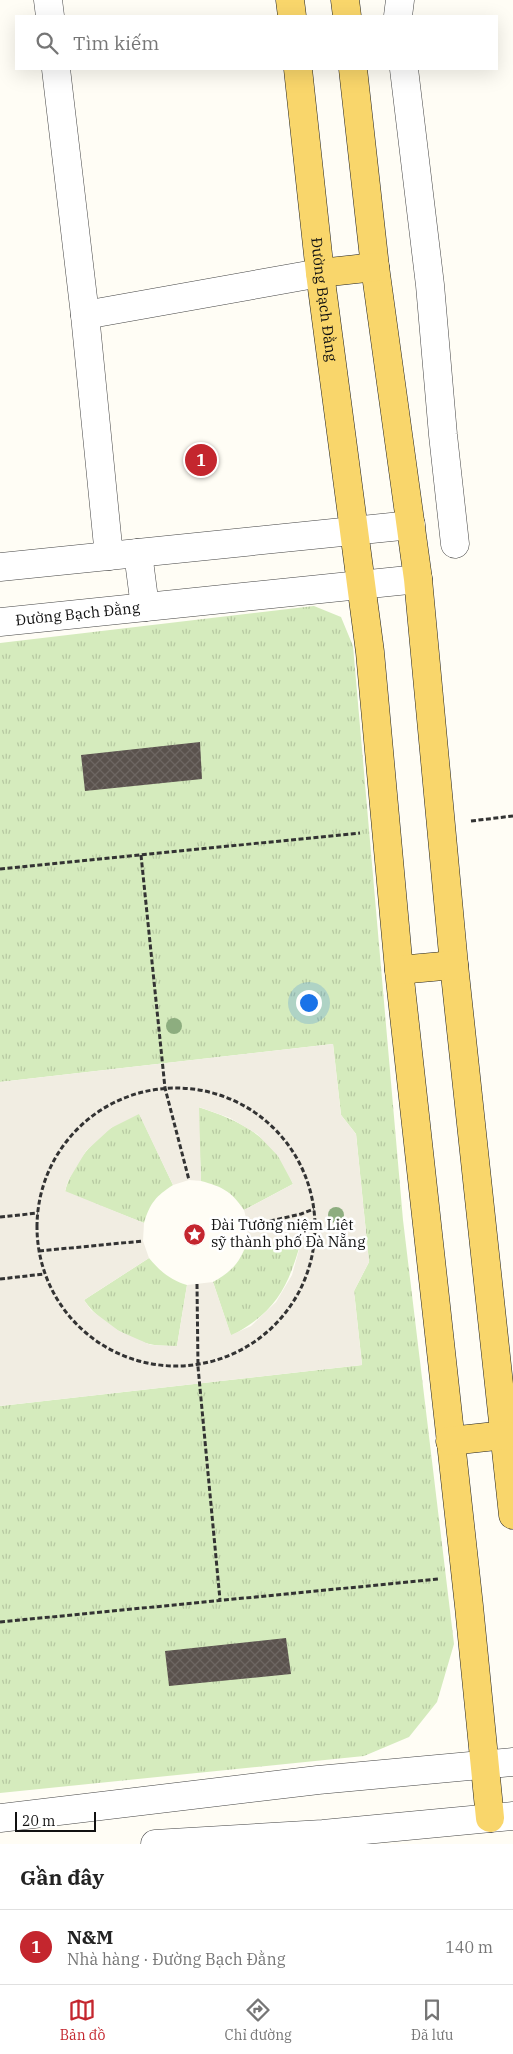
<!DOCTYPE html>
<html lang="vi">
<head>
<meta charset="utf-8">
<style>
	body { margin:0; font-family:"IBM Plex Serif",serif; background:#f6f6f6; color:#222 }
	.scale { position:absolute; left:15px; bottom:12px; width:81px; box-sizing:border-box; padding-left:5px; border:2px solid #111; border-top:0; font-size:14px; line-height:18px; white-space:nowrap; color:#111; -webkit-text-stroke:4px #fff; paint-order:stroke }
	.you { position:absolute; left:308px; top:1002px; width:18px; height:18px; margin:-12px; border:4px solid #fff; border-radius:50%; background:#1a73e8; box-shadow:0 0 0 8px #1a73e833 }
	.badge { display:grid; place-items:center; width:32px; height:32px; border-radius:50%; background:#c4262e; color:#fff; font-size:16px; font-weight:700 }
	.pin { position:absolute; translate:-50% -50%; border:2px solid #fff; box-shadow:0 1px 5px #0006 }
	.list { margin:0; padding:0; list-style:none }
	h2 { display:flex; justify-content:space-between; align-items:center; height:65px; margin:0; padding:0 20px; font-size:21px }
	h2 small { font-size:16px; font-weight:400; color:#767676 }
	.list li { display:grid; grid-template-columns:32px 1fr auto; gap:15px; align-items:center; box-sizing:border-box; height:75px; padding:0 20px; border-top:1px solid #e0e0e0 }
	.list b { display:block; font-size:19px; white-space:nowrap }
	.list p { margin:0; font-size:16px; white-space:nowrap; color:#767676 }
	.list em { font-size:16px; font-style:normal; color:#767676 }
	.icon { flex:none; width:28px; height:28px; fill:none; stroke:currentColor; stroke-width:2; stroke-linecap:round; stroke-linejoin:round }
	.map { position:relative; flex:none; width:513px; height:1844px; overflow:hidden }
	.search { position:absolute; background:#fff; box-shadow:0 5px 20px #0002; left:15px; right:15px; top:15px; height:55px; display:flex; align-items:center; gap:12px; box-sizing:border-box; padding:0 18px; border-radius:0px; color:#767676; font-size:19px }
	.sheet { height:140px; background:#fff }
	nav { display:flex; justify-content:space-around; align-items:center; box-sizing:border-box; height:70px; border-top:1px solid #e0e0e0; background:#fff; font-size:14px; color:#767676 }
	nav a { display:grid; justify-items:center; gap:2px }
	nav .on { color:#c4262e }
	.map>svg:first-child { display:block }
	.grass { fill:url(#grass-tufts) }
	.plaza { fill:#f1ede2; fill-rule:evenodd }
	.building { fill:url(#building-cross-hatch) }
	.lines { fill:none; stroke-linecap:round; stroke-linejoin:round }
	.minor-casing { stroke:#444; stroke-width:29 }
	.major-casing { stroke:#222; stroke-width:29 }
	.path { stroke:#333; stroke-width:3; stroke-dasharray:5 2.5; stroke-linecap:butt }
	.minor { stroke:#fff; stroke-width:28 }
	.major { stroke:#f9d66b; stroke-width:28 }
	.tree { fill:#8dad7f }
	.labels { text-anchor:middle; stroke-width:5; stroke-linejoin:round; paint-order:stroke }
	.street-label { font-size:15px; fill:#111; stroke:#fff }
	.poi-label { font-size:15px; fill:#111; stroke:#fff; text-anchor:start }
</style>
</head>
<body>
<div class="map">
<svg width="513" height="1844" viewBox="0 0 513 1844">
	<defs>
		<pattern id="grass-tufts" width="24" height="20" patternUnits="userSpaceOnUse" patternTransform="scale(1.25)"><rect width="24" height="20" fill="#d5ebbd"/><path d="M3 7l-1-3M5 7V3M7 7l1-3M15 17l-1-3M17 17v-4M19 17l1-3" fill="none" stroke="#b6c8a1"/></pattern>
		<pattern id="building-cross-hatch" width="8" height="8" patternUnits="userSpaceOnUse" patternTransform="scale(1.25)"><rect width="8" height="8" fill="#5a524d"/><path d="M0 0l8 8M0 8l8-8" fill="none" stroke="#6d6662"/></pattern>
	</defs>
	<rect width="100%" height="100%" fill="#fffdf5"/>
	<!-- grass -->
	<path class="grass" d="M314,606l27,11 12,29 50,574 51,424 -17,58 -28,35 -45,19 -364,37v-387l362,-41 -8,-74 15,-29 -13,-128 -15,-19 -8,-71 -333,38v-439z
		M198,1107c31,10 61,22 81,50 5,8 10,18 14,27l-49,26c-13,-19 -21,-23 -43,-29z
		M139,1113l34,72c-17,11 -23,18 -29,38l-79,-31c6,-25 25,-49 46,-64 8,-6 19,-10 28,-15z
		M247,1243l53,2c-13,45 -26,68 -69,91l-18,-54c19,-11 26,-18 34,-39z
		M149,1258c11,13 21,22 38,27l-10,61c-9,0 -19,0 -28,-2 -25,-8 -50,-22 -65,-44z"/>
	<!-- plaza -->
	<path class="plaza" d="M333,1044l8,71 15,19 13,128 -15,29 8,74 -362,41v-324zM199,1107l31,11 27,16 21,22 15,28 -49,26 4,16 -1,17 53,3 -8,29 -16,27 -25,24 -20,9 -18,-53 -26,3 -10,61 -26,-1 -32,-14 -28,-21 -7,-10 65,-42 -6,-17 1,-18 -79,-32 3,-10 18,-30 25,-23 28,-14 34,71 16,-5 12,1z"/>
	<!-- building -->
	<path class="building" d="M200,742l2,37 -117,12 -4,-36z
		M286,1638l5,36 -122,12 -4,-35z"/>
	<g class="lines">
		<defs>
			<g id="minor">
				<path d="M48,0l2,16"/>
				<path d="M398,16l2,-16"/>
				<path d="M56,69l29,246 24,241"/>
				<path d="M404,69l26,216 13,150 12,109"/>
				<path d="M85,315l235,-42"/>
				<path d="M138,553l7,54"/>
				<path d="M0,567l411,-42"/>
				<path id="s1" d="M0,622l418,-43"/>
				<path d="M0,1818l318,-38 195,-18"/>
				<path d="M155,1844l168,-10 190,-18"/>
			</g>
			<g id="major">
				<path d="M290,0l2,16"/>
				<path d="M345,0l2,16"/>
				<path id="s2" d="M298,69l22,204 50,379 29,318 70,636 21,212"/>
				<path d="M353,69l22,198 43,312 36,386 59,550"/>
				<path d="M320,273l55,-6"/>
				<path d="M399,970l55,-5"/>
				<path d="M450,1441l55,-6"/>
			</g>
		</defs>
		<!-- minor casing -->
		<use href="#minor" class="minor-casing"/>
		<!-- major casing -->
		<use href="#major" class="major-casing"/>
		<!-- path -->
		<path class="path" d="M471,821l42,-5
			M141,855l24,233 24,92
			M0,869l360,-36
			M37 1227a139 139 0 1 1 278 0a139 139 0 1 1-278 0Z
			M0,1217l38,-4
			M248,1226l53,-12 13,-5
			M39,1251l104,-10
			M0,1279l44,-5
			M197,1284l1,83 22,233
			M0,1622l439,-43"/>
		<!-- minor -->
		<use href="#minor" class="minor"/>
		<!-- major -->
		<use href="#major" class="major"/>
	</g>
	<!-- trees -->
	<g class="tree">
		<circle cx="174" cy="1026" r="8"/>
		<circle cx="336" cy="1215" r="8"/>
	</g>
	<!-- icons -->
	<defs>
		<symbol id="sight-disc" viewBox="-11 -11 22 22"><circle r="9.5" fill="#c4262e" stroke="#fff"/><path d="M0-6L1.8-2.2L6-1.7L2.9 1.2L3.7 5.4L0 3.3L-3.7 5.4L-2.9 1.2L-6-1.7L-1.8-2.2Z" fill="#fff"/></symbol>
	</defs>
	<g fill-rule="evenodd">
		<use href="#sight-disc" x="182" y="1222" width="25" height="25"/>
	</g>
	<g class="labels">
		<!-- street labels -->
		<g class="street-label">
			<text dy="5" stroke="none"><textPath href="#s2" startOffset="232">Đường Bạch Đằng</textPath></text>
			<text dy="5" stroke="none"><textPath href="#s1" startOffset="78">Đường Bạch Đằng</textPath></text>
		</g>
		<!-- poi labels -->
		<g class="poi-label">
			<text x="211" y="1230">Đài Tưởng niệm Liệt<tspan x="211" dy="17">sỹ thành phố Đà Nẵng</tspan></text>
		</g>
	</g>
</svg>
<div class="scale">20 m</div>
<div class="you"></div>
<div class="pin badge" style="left:201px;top:460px">1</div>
<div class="search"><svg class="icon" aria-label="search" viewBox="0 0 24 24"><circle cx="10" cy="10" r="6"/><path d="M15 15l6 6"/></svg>Tìm kiếm</div>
</div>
<section class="sheet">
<h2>Gần đây<small></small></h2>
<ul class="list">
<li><span class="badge">1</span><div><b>N&amp;M</b><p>Nhà hàng · Đường Bạch Đằng</p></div><em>140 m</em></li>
</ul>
</section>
<nav>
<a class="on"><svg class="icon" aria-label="map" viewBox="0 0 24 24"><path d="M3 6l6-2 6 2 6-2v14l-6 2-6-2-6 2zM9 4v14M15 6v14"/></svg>Bản đồ</a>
<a><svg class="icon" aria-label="directions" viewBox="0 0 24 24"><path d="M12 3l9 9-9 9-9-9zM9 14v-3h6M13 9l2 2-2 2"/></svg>Chỉ đường</a>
<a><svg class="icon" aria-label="saved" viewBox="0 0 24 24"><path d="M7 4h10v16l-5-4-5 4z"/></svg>Đã lưu</a>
</nav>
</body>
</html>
